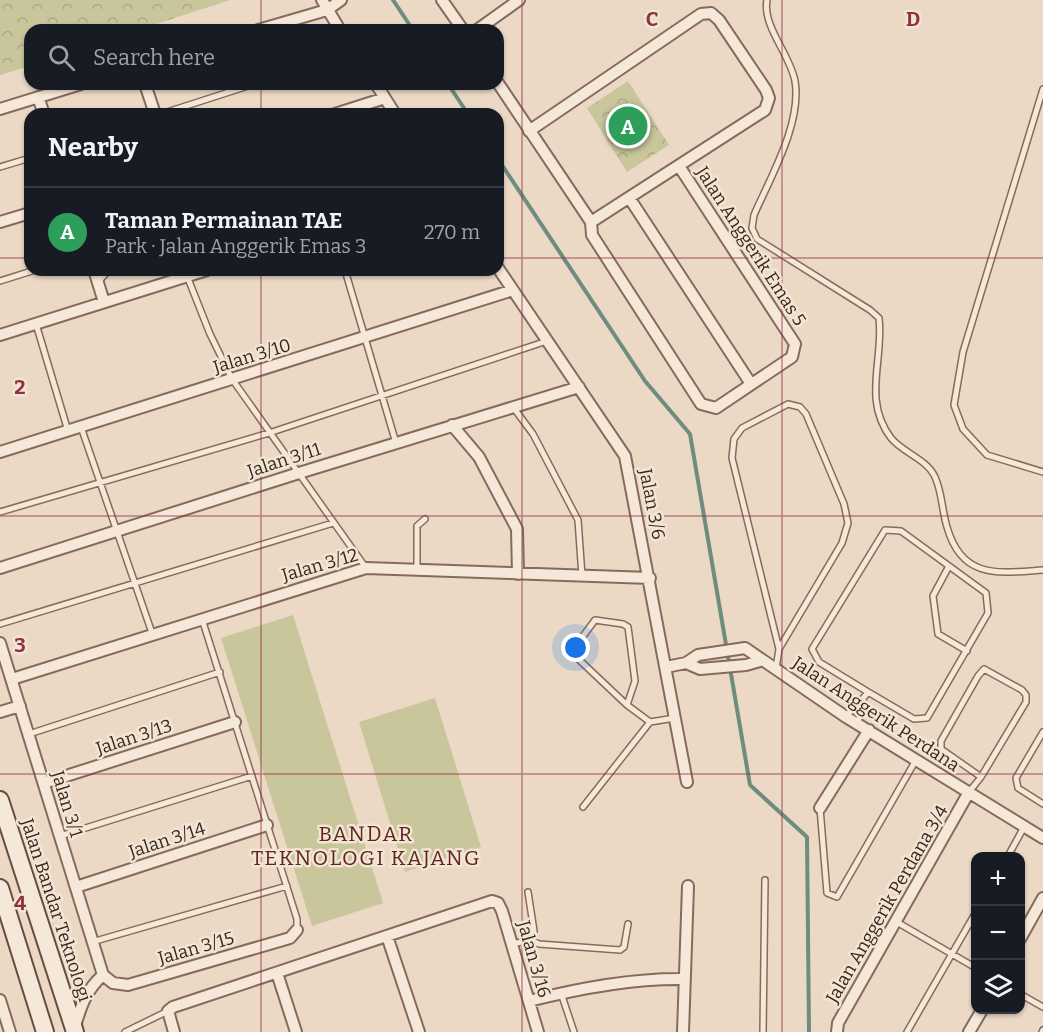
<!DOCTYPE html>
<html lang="en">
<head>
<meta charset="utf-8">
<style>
	body { margin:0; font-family:Bitter,serif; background:#20242c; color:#f1f3f6 }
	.controls { position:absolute; right:18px; bottom:18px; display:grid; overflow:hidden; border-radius:12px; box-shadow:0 2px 4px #0004 }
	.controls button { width:54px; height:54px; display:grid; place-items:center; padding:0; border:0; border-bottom:2px solid #363941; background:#171b24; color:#f1f3f6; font:30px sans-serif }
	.you { position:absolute; left:576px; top:648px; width:21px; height:21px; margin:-15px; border:4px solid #fff; border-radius:50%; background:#1a73e8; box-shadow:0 0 0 9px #1a73e833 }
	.badge { display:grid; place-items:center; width:39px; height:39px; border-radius:50%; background:#c59ca5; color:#fff; font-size:20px; font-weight:700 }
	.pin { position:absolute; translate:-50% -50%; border:3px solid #fff; box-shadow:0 2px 6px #0006 }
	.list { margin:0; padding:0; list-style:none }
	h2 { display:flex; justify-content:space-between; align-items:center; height:78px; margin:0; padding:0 24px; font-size:26px }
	h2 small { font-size:20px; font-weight:400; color:#9ea1a6 }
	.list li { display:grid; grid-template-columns:39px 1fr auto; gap:18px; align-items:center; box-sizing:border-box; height:90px; padding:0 24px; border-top:2px solid #363941 }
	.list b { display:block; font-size:22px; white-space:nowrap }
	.list p { margin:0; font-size:20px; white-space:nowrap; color:#9ea1a6 }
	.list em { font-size:20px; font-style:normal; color:#9ea1a6 }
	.icon { flex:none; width:33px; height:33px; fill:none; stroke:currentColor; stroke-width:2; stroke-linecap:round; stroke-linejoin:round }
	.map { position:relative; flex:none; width:1043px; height:1032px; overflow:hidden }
	.search { position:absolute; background:#171b24; box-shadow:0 2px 4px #0004; left:24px; top:24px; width:480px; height:66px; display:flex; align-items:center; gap:15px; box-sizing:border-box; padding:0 21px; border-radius:18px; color:#9ea1a6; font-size:22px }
	.panel { position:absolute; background:#171b24; box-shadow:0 2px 4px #0004; left:24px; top:108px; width:480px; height:168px; border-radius:18px }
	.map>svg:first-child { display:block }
	.forest { fill:url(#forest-crowns) }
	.pitch { fill:#c8c69a }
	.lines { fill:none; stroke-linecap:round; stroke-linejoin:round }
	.stream { stroke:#6e8c7f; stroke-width:4 }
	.lane-casing { stroke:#856b5d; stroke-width:8 }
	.street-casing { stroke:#856b5d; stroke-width:14 }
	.secondary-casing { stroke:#674c40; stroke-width:20 }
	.lane { stroke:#f6e8d8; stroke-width:5 }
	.street { stroke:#f6e8d8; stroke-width:10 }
	.secondary { stroke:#f6e8d8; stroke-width:16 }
	.grid { fill:none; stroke:#8f3142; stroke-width:1.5; stroke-opacity:0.55 }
	.labels { text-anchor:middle; stroke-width:5; stroke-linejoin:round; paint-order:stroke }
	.street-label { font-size:18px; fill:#36261f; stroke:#f3e5d4 }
	.quarter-label { font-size:21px; letter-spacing:1.5px; fill:#5f2422; stroke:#f3e5d4 }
	.grid-label { font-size:20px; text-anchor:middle; font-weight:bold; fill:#8f3142; stroke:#f3e5d4; stroke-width:5; stroke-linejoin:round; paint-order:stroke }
</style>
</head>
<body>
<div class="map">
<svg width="1043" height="1032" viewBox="0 0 1043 1032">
	<defs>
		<pattern id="forest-crowns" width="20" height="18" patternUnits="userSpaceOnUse" patternTransform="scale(1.5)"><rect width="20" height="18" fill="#c8c69a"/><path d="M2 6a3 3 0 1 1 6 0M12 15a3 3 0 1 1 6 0" fill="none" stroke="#acaa84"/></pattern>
	</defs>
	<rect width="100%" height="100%" fill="#ebd9c5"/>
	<!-- forest -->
	<path class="forest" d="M0,0h230l-92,30h-108v36l-30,9z
		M628,81l41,64 -42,27 -40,-64z"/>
	<!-- pitch -->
	<path class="pitch" d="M293,615l90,288 -71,23 -91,-288z
		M435,698l46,149 -76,25 -46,-150z"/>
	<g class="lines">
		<!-- stream -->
		<path class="stream" d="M393,0l20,30
			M448,84l20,30
			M498,159l147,222 45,53 60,351 57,52 2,195"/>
		<defs>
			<path id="lane" d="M767,0c-5,26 23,54 28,81 7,42 -24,95 -41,134l-2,13 5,11 113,71 9,8c5,42 -17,82 12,120 12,15 36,21 44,39 7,15 7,34 12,50 15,53 52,46 96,43
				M1043,89l-80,263 -9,53 9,24 24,26 56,17
				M161,114l93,-30
				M0,167l30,-9
				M345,270l51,173
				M187,276l23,58 22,45 134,189
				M0,281l35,-11
				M98,282l11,-12
				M36,324l32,107
				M513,407l20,27 45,86 4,56
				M81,427l71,206
				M0,512l269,-79 278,-92
				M885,530l16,1 85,62 2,20 -61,105 -13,1 -46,-27 -49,-30 -7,-13z
				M949,566l-16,30 5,38 29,17
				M417,570v-44l8,-7
				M202,619l95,300v11
				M0,624l333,-101
				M776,668l3,-19 63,-106 6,-20 -4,-19 -38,-90 -6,-7 -12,-3 -46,24 -8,11 -2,19 47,191
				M627,705l-54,-51 2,-7 20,-27 28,4 5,3 7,54 -8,24 23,17 25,-4
				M846,717c7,-10 16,-16 22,-25
				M856,723l9,-14 -2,-9
				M1043,732l-27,46 2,10 25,16
				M29,734l191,-62
				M969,792l12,-15 45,-75v-7l-4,-5 -38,-21 -6,7 -37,65v8l40,28
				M583,807l67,-85
				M820,808l7,85 10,4 79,-137
				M60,836l192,-60
				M1008,856l16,-29
				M895,921l81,47
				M531,940l8,4 81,6 4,-3 4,-23
				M92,942l195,-56
				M512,944l19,-4 3,-9 -6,-39
				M561,993l13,39
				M1020,994l23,13
				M125,1032l43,-21
				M763,1032l2,-152
				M907,1032l69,-120
				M1042,1032l1,-2"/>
			<path id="street" d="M322,0l18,30
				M442,0l21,30
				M258,30l69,-20 14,-10
				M477,30l42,-30
				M498,83l93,139 1,13 109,169 15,4 76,-51 3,-13 -116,-178
				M145,84l10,30
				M376,84l19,30
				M38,97l6,17
				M0,109l81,-25
				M335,114l50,-16
				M529,131l172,-117 10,-1 8,7 47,70 3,8 -4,12 -174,112
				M630,199l121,185
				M0,222l30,-9
				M498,268l127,188 62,326
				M94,270l10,32
				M0,335l207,-65
				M452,425l27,32 38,72 1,45
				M0,452l513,-162
				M0,568l299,-95 280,-86
				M0,643l103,332
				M686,663l14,6 46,-4 14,-4
				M666,667l20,-4 12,-8 47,-7 101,69 197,121
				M12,679l354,-111 284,10
				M0,712l20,-6
				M44,783l191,-61
				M820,808l49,-78
				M76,887l191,-62
				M387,936l32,96
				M1020,939l23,-41
				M277,973l19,59
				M103,975l10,8 15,2 162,-47 7,-8
				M0,1000l10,32
				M529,1001c51,-13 103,-23 156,-22
				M75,1026c6,-20 11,-36 28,-51
				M174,1032l-6,-21 5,-4 319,-106 6,2 4,8 36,121
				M683,1032l5,-146
				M837,1032l1,-9 131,-231
				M969,1032l13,-22"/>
			<path id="secondary" d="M0,800l75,232
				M0,888l45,144"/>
		</defs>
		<!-- lane casing -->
		<use href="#lane" class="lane-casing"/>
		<!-- street casing -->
		<use href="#street" class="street-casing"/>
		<!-- secondary casing -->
		<use href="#secondary" class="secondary-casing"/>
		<!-- lane -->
		<use href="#lane" class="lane"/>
		<!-- street -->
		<use href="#street" class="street"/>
		<!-- secondary -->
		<use href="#secondary" class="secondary"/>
	</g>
	<!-- grid -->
	<path class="grid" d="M261,0v30M522,0v1032M782,0v1032M261,84v30M0,258h30M498,258h545M261,270v762M0,516h1043M0,774h1043"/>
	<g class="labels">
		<!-- street labels -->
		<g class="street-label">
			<text transform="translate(751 246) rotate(57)" y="6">Jalan Anggerik Emas 5</text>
			<text transform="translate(252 356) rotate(-17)" y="6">Jalan 3/10</text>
			<text transform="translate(284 460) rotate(-18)" y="6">Jalan 3/11</text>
			<text transform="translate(652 504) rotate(79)" y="6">Jalan 3/6</text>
			<text transform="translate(320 565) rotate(-16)" y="6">Jalan 3/12</text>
			<text transform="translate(876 714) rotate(33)" y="6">Jalan Anggerik Perdana</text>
			<text transform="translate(134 737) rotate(-18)" y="6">Jalan 3/13</text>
			<text transform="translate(67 804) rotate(73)" y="6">Jalan 3/1</text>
			<text transform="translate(167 840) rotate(-18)" y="6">Jalan 3/14</text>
			<text transform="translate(887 904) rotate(-60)" y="6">Jalan Anggerik Perdana 3/4</text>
			<text transform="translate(56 910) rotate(72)" y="6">Jalan Bandar Teknologi</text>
			<text transform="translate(196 948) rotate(-16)" y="6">Jalan 3/15</text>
			<text transform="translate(534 959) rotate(74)" y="6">Jalan 3/16</text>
		</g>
		<!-- quarter labels -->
		<g class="quarter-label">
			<text x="366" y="841">BANDAR<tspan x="366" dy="24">TEKNOLOGI KAJANG</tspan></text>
		</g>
	</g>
	<g class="grid-label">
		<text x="652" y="26">C</text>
		<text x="913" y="26">D</text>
		<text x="20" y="394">2</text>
		<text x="20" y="652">3</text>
		<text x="20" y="910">4</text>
	</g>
</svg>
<div class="controls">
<button>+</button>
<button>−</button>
<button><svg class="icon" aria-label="layers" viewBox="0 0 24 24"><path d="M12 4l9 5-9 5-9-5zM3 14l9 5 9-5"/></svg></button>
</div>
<div class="you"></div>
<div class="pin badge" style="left:628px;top:126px;background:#2e9e5b">A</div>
<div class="search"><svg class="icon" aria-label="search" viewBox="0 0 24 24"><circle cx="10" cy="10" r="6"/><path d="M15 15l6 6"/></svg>Search here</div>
<section class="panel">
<h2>Nearby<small></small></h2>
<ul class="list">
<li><span class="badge" style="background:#2e9e5b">A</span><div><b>Taman Permainan TAE</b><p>Park · Jalan Anggerik Emas 3</p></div><em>270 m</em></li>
</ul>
</section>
</div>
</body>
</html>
